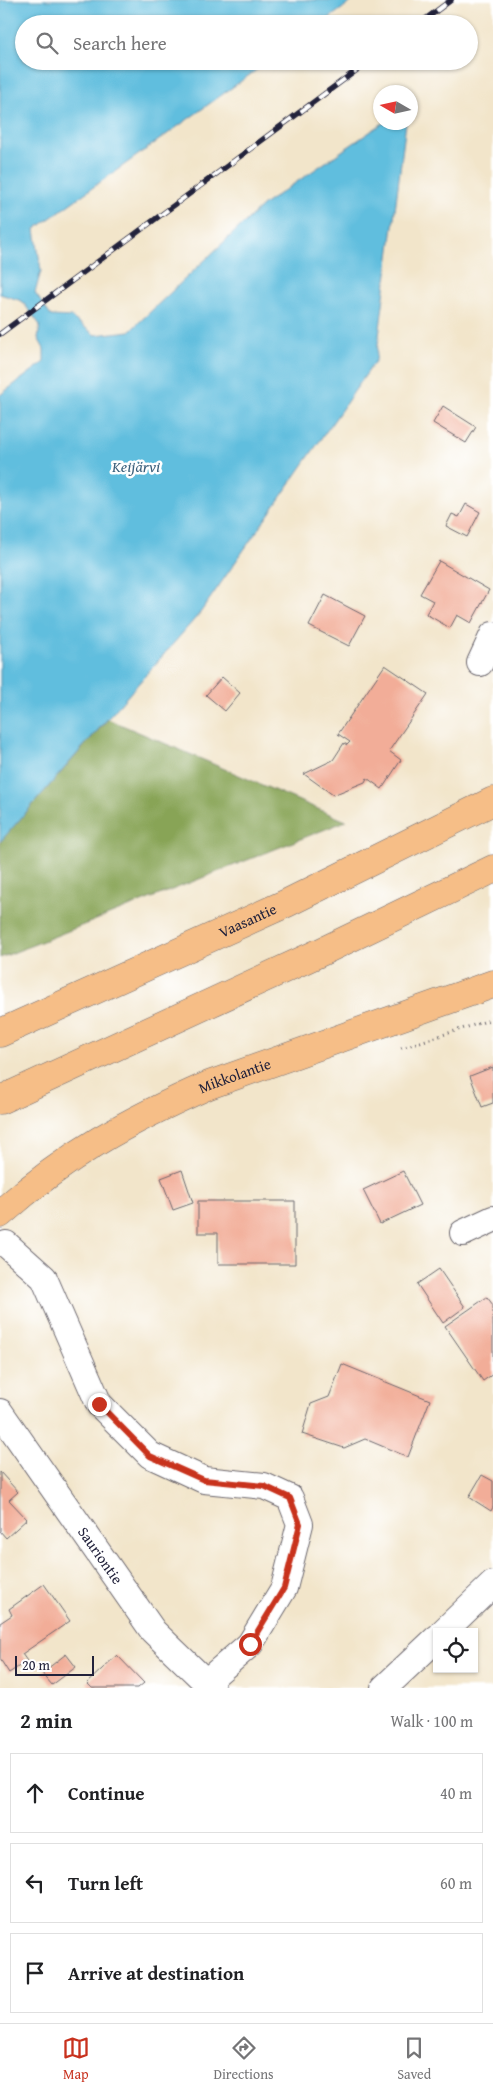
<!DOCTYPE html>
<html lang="en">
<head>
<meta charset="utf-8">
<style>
	body { margin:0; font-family:"Gentium Book Plus",serif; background:#f2f2f2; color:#202124 }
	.controls { position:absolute; right:15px; bottom:15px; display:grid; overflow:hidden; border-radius:0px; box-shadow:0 1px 4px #0004 }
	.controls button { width:45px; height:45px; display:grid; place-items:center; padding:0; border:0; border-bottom:1px solid #e0e0e0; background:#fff; color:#202124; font:25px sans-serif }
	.compass { position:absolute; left:373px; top:85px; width:45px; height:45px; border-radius:50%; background:#fff; box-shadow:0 1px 4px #0004; rotate:279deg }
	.scale { position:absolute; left:15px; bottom:12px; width:79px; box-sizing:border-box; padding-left:5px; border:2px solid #22223b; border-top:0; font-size:14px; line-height:18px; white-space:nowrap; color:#22223b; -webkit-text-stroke:4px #fff; paint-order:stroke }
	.stop { position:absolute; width:15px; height:15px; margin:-11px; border:4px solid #c8321e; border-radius:50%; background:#fff }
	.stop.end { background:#c8321e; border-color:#fff; box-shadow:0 1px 5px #0008 }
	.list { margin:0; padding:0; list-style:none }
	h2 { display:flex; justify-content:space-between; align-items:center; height:65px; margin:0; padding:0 20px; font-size:21px }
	h2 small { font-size:16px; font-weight:400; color:#757577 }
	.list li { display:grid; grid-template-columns:32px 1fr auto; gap:15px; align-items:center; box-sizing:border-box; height:80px; margin:0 10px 10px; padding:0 10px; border:1px solid #e0e0e0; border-radius:0px }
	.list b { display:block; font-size:19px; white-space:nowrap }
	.list em { font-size:16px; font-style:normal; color:#757577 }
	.icon { flex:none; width:28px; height:28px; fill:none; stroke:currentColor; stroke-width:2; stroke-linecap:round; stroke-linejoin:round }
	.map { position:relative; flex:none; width:493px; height:1688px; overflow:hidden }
	.search { position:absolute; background:#fff; box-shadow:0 1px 4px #0004; left:15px; right:15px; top:15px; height:55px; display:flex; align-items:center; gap:12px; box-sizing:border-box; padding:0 18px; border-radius:28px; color:#757577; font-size:19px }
	.sheet { height:335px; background:#fff }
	nav { display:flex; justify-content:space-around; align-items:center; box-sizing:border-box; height:70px; border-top:1px solid #e0e0e0; background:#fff; font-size:14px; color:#757577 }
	nav a { display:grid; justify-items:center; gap:2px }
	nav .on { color:#c8321e }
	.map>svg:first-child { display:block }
	.forest { fill:#88a456; stroke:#556348 }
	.water { fill:#60bede; stroke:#41708c }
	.building { fill:#f2ad98 }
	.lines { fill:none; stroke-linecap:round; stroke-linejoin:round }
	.minor-casing { stroke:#6b666d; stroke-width:28 }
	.major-casing { stroke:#6b666d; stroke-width:29 }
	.highway-casing { stroke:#6b666d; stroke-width:29 }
	.path { stroke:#6b666d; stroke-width:3; stroke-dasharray:1 4; stroke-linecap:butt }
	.minor { stroke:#fff; stroke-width:26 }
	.major { stroke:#f6be87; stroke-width:28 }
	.highway { stroke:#f6be87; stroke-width:28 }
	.rail-casing { stroke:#22223b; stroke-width:5.5 }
	.rail { stroke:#fff; stroke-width:4; stroke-dasharray:11; stroke-linecap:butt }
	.route { stroke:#c8321e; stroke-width:6 }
	.labels { text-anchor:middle; stroke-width:5; stroke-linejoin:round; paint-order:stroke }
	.street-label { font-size:15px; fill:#22223b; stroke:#fff }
	.water-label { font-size:16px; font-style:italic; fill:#3b607c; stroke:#fff }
</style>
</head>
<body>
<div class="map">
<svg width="493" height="1688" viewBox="0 0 493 1688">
	<rect width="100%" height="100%" fill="#fff"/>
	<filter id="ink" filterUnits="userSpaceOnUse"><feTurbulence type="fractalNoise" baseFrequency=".02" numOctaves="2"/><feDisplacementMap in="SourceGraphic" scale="10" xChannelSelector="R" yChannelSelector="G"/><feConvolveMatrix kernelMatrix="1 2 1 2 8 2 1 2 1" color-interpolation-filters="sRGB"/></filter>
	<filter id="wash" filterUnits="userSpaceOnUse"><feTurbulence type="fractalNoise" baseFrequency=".0096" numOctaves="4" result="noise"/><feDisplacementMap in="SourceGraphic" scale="20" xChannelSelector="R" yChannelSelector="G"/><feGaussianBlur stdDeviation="1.12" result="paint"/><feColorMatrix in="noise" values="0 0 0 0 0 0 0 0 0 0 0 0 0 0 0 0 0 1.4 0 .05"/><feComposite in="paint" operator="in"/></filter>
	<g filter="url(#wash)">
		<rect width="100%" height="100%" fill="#f2e5ca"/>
		<!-- forest -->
		<path class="forest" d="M108,719l238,102 -346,137v-116z"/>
		<!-- water -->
		<path class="water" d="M0,0h354l-33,24h-297v37h245l-234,168 6,42 -6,22 16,23 20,1 24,18 35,-4 133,-126 120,-82h23l-30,237 -176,253 -200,229v-447l44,-33v-13l-6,-11 2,-13 -18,-24 -22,-7z"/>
		<g id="blocks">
			<!-- building -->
			<path class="building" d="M443,406l33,21 -10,16 -33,-20z
				M466,504l14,8 -13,25 -21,-11 6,-12 7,3z
				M439,561l50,29 -18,33 -14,-8 -7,13 -24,-14 7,-13 -13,-7z
				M325,595l40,21 -16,30 -40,-20z
				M385,665l43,29 -39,57 12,9 -19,29 -15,-11 -2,4 -32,13 -29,-21 29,-14 11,-17 3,2 3,-3 -12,-8z
				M222,677l18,16 -15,18 -19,-16z
				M493,1067v36l-11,4 -12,-31z
				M182,1170l11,33 -20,7 -12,-32z
				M403,1171l17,34 -40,19 -17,-34z
				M198,1201h97v63h-77v-31h-20z
				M439,1269l26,38 -22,16 -26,-39z
				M487,1297l6,8v69l-10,7 -38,-55z
				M342,1364l88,36 -22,57 -43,-18 -21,9 -42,-14 9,-30 18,-7z
				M0,1472l18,20 -9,8 18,19 -21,19 -6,-7z
				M482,1475l11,6v26l-2,4 -22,-14z
				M44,1584l26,37 -48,33 5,7 -18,12 -9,-14v-36l12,-8 -3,-6z
				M66,1654l10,13 -24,18 -10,-12z
				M117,1655l27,28 -6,5h-46l-5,-5z"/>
		</g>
	</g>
	<g filter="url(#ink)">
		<use href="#blocks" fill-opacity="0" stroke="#6b666d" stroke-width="1"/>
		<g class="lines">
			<defs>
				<g id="minor">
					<path d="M480,663l13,-28"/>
					<path d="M463,1233l30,-14"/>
					<path d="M6,1244l38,34 55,126 51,51 54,25 60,6 26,12 10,26 -16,64 -34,56 -44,38"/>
					<path id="s1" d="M0,1412l153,219 59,57"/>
					<path d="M443,1632l50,-48"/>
					<path d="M384,1688l53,-50"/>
				</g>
				<g id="major">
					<path id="s2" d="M0,1214c67,-60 128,-93 209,-129l284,-101"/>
				</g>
				<g id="highway">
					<path id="s3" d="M0,1033l287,-130 206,-102"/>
					<path d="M0,1100l321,-148 172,-83"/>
				</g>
			</defs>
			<!-- minor casing -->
			<use href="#minor" class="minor-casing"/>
			<!-- major casing -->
			<use href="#major" class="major-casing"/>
			<!-- highway casing -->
			<use href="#highway" class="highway-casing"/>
			<!-- path -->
			<path class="path" d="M401,1048l92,-29"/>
			<!-- minor -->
			<use href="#minor" class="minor"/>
			<!-- major -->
			<use href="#major" class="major"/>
			<!-- highway -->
			<use href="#highway" class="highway"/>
			<defs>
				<path id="rail" d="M419,24l32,-24
					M0,334l369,-273"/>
			</defs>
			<!-- rail casing -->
			<use href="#rail" class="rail-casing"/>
			<!-- rail -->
			<use href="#rail" class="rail"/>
		</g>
	</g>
	<g class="lines" filter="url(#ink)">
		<!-- route -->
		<path class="route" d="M99,1404l51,52 54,24 60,6 26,12 10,26 -16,64 -34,56"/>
	</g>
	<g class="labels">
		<!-- street labels -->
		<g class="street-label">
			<text dy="5" stroke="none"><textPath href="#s3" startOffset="272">Vaasantie</textPath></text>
			<text dy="5" stroke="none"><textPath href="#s2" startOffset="274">Mikkolantie</textPath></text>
			<text dy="5" stroke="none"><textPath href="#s1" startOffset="175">Sauriontie</textPath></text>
		</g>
		<!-- water labels -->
		<g class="water-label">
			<text x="136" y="472">Keijärvi</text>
		</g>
	</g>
</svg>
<div class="controls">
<button><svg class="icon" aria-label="locate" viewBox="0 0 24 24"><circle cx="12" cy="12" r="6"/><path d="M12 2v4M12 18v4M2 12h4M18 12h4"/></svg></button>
</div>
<svg class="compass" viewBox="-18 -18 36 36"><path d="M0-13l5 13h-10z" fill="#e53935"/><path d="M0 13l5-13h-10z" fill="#757577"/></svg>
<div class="scale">20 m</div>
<div class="stop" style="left:250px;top:1644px"></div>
<div class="stop end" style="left:99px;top:1404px"></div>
<div class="search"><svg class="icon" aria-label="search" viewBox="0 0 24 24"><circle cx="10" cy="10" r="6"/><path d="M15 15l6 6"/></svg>Search here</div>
</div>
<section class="sheet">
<h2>2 min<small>Walk · 100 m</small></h2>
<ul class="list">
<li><svg class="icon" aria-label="ahead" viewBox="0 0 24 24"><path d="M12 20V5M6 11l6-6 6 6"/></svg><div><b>Continue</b></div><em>40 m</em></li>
<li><svg class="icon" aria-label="left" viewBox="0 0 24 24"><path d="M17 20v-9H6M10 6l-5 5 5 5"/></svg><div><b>Turn left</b></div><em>60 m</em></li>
<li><svg class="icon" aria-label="arrive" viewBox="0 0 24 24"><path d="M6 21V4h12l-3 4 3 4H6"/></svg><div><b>Arrive at destination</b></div></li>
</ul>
</section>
<nav>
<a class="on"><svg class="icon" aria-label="map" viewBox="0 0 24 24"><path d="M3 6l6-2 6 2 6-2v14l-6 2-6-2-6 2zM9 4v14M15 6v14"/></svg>Map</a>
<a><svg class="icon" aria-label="directions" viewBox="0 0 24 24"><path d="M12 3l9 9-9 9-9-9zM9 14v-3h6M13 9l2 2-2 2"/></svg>Directions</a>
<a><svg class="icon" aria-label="saved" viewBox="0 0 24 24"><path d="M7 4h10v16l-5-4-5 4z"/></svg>Saved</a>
</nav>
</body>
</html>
